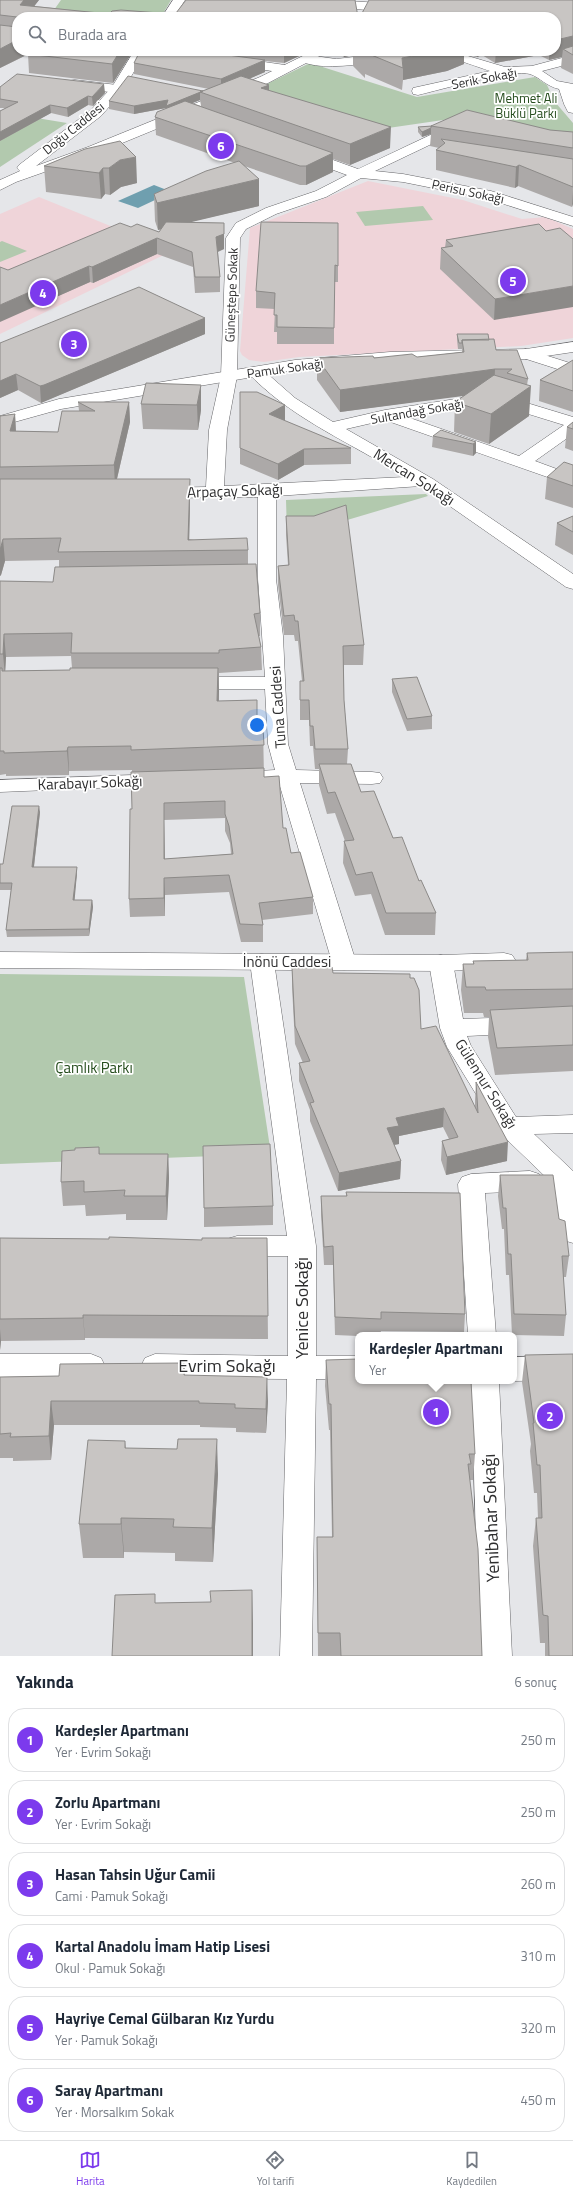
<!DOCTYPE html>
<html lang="tr">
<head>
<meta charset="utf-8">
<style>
	body { margin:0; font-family:"Titillium Web",sans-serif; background:#f6f6f7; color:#1f2937 }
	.you { position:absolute; left:257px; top:725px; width:14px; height:14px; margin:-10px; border:3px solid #fff; border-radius:50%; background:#1a73e8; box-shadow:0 0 0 6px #1a73e833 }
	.badge { display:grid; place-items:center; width:26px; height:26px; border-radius:50%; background:#7c3aed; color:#fff; font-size:13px; font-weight:700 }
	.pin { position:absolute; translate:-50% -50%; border:2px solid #fff; box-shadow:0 1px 4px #0006 }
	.popup { position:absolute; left:355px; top:1332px; width:162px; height:52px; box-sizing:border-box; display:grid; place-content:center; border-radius:8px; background:#fff; filter:drop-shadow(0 1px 3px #0005); font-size:13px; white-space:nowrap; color:#747a83 }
	.popup b { font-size:15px; color:#1f2937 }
	.popup::after { content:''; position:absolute; left:50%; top:100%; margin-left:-8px; border:8px solid transparent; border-top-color:#fff }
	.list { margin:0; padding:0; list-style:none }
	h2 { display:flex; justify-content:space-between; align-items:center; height:52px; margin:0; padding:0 16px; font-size:17px }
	h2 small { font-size:13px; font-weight:400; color:#747a83 }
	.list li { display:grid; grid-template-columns:26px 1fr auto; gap:12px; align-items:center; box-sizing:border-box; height:64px; margin:0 8px 8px; padding:0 8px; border:1px solid #e0e1e3; border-radius:16px }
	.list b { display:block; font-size:15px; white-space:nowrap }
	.list p { margin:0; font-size:13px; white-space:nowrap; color:#747a83 }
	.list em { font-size:13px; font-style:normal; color:#747a83 }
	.icon { flex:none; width:22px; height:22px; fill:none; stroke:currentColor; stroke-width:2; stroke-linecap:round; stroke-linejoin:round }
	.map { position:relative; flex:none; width:573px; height:1656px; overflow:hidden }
	.search { position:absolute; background:#fff; box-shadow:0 1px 3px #0004; left:12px; right:12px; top:12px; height:44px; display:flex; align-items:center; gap:10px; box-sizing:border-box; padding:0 14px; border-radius:16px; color:#747a83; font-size:15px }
	.sheet { height:484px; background:#fff }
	nav { display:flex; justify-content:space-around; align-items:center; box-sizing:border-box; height:56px; border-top:1px solid #e0e1e3; background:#fff; font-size:11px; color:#747a83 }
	nav a { display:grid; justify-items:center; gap:2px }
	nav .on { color:#7c3aed }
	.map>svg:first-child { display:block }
	.education { fill:#efd4d9 }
	.green { fill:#b2c9ae }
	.water { fill:#6f9faf }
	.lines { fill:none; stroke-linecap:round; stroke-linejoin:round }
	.street-casing { stroke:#666669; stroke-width:1 }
	.secondary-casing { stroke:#666669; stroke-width:1 }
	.street { fill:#fff; fill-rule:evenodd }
	.secondary { fill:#fff; fill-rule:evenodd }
	.wall { fill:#aca9a8; fill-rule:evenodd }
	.shaded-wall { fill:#8c8a88 }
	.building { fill:#c8c5c3; stroke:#8c8a88; fill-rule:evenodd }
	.labels { text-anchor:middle; stroke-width:3.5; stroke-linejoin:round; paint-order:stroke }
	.far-street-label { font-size:13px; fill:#2d2d2e; stroke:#fff }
	.far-park-label { font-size:13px; fill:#264d1e; stroke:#fff }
	.street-label { font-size:15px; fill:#2d2d2e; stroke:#fff }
	.park-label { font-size:15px; fill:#264d1e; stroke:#fff }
	.near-street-label { font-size:18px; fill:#2d2d2e; stroke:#fff }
</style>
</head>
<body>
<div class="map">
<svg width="573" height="1656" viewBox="0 0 573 1656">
	<rect width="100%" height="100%" fill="#e5e6e9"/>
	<!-- education -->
	<path class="education" d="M368,181l95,19 59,19 24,-2 27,12v109l-52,8 -222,11 -35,5 -15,-2 -7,-5 -2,-4 10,-123z
		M39,197l133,54 -172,83v-120z"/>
	<!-- green -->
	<path class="green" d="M61,0h110l-10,17h-112z
		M310,63l107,34 118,-20 12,8 8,17 18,21v23l-123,-27 -103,15 -101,-40z
		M0,112l67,11 -67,44z
		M423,206l10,14 -68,6 -9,-14z
		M2,241l25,10 -27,11v-20z
		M426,494l2,2 -101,30 -40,7 -1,-33z
		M0,974l244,3 27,177 -271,10z"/>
	<!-- water -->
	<path class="water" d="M154,185l18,7 -34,16 -20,-7z"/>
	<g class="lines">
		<defs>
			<path id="street" d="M278,0h55l63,4 6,4 -6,4 -112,-8z
				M405,51h46l54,16 27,-1 41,-11v8l-31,8 15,10 16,3v29l-5,-1 -4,-8 -5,-15c-13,-3 -18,-11 -29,-15 -17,-5 -91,16 -112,21l-5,-1 -1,-3 1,-3 77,-17c-12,-4 -50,-18 -58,-17 -21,2 -119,23 -131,5l6,-4 29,4z
				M236,58l49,7 6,4 -6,4 -53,-8 -2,-3z
				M75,80l42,5 6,4 -6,4 -47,-6 -1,-3 1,-3z
				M458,122l5,1 2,3 -2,3 -88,42 28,3 88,17 82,26v9l-85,-27 -85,-17 -42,-4 -35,19 -50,17 -30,15 -6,9 -3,138 -10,54 -3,56 181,-9c-53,-34 -110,-56 -155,-102l-2,-3 2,-3h12l33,29 38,24 52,-12 109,-17 79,24v17l-38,27 38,14v11l-188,-66 -39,9 87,50 140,95v15l-7,-2 -145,-101 -145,10v83l7,57 5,108 8,26 76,2 8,1 3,5 -3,5 -8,1 -72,-1 56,179 -4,6 -8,2 -8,-2 -4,-6 -53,-179 -44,1 -8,-1 -3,-5 3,-5 48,-3 -7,-26 -3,-55h-76l-7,-2 -3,-4 3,-4 7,-2h76l-7,-98v-82l-98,1 -6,-1 -3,-4 3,-4 6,-1 46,-1 3,-57 12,-54 5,-138 10,-15 30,-15 50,-17 31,-16 -46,-17 -2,-3 2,-3h10l47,17zM493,403l71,22 -45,31 -112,-39z
				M526,349l47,15v10l-53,-17 -2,-3 2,-3z
				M161,774l8,1 3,5 -3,5 -169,7v-12z
				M262,954l8,2 4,6 42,284v110h42v24l-42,-1 -4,277h-32l7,-277 -132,-1 -10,-4 -4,-8 4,-8 10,-4 133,2v-100h-51l-10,-3 -4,-7 4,-7 10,-3h50l-37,-274 4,-6z
				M441,955l8,2 4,6 10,56 110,-4v16l-106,5 4,10 45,71 57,-2v18l-39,1 39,37v72l-10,-3 -4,-7 -6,-49 -53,-51 -53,-86 -7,-19 -11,-65 4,-6z
				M530,1171l9,3 4,7 -4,7 -9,3 -45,2 11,142h-28l-10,-151 4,-7 9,-3z
				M0,1354h91l10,4 4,8 -4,8 -10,4h-91z
				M573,1356v24l-59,1v-24z
				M471,1381h28l13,275h-32z"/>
			<path id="secondary" d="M173,0h12l-11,17h-12z
				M134,51h12l-24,41 -21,24 -65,50 52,-19 172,-70 53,-26h16l-61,32 -170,70 -82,29 -16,8v-10l20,-9 -3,-3 2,-3 72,-55 21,-23z
				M573,342v10l-47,7 -136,3 -95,8 -234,39 -61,17v-10l59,-17 236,-39 95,-8 136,-3z
				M0,952l441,3 63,-2 8,2 4,6 -4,6 -8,2 -63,2 -441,-3z"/>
		</defs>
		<!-- street casing -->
		<use href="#street" class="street-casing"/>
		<!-- secondary casing -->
		<use href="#secondary" class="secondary-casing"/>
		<!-- street -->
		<use href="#street" class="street"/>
		<!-- secondary -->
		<use href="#secondary" class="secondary"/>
	</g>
	<!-- wall -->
	<path class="wall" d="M0,0h39l-5,6 75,8 249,3h-341v34h116l-20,32 -84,-10 -1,-19h1l-29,14z
		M369,0h204v74l-12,-6 1,-11 -13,3 -10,-5 -44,8 -13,-8 -5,2 -13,-4v11l-17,7 -44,9 -1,10 -37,-16v4l-12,-12v-11l-9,2 -6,-6h218v-34z
		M140,51h170l-26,12 -19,-2v11l-15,6 19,12 121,58 -40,17 -17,-6v13l-27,13h-6l-56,-19 15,40 -70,16 35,1v26l-6,3 2,25v15l-25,1 -2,-26 -36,-13 -64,29 -3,-1 -50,22 -32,-34 123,-43 28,5 2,-3 -3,1 -3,-9 -1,-27 81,-31 -79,-28 -1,-18 11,-9 -32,6 -25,-5v-8l94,-10 6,-2 -75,-15v-11zM200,100l1,6 -9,-3z
		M0,87l105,6 -12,13 -5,-1 -20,12 -17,-4 -51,28v-30l5,-3h-5z
		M432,126l118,4 23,2v72l-1,3 -54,-21 -3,2 -79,-18v-20l3,-2 -9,-2 1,-12 -9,3 -4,-5v-5z
		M85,149l52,34 -16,4 -11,8 -5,-1 -4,5 -55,-7 -2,-26z
		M338,223v59h-4v62h-57v-12h-3l1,-23 -19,-1v-17z
		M539,224l-45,96 -54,-51 1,-21h4l1,-8z
		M205,318v16l-160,67 -4,2 -23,-13 -18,8v-55z
		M457,334l32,6 7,10 32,29 -1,6 2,31 -40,28 -35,-12 1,-30 10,-7 -125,17 -23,-32v-22l100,-1 45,-5v-3h-4l-1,-9z
		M573,360v52l-34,-11 1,-21z
		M201,385v25l-3,20 -55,-1 -2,-25z
		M240,392l45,13v16l66,27v16l-47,1 -26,15 -38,-16z
		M78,402h51l1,20 -13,57h73v21l-1,39 59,11v14l12,49v23h-1l2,11 1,23 -43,3v28l38,26h6l1,50 27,76 22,44v17l-51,6 1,5v17h-22l-12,-50 -64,3v21l-35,1 -1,-18 3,-90v-39l-63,1v4l-63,1v-2l-6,1v-194l53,1 6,-15v-7l-54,1 -4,14 -1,1v-160l15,-2 1,17 42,1 21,-21zM71,656l1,12 -2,2 -65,1 1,-14zM225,818v13l5,12 1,11 -66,5 -1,-39z
		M573,422v29l-8,-3 2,-21z
		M433,436l43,6v11l-3,3 -41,-9z
		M573,465v43l-28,-9 2,-22z
		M286,516l78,129 -1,20h-19v35l4,49 -1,15 14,28 32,46 26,43 17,32 -1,22h-50l-14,-41 -16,2 -12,-33 1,-22h1l-10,-28 -8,1 -8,-29v-16h-4l-2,-23h-3l-1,-26h-9v-39h2l-4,-40h-3l-1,-6h-10l-6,-50v-19l10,-1 -2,-30z
		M573,516v39l-18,-10 2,-22z
		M392,679l40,37v13l-25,2 -15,-39z
		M40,812l-6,55 43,6 -3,27h18l1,7 -4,29 -82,1 -1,-7 5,-40h-11v-26h3z
		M527,953h46v118l-78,4 -7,-38 1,-20h-5l-1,-4h-19l-3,-23 2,-26h10v-3l53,-1z
		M292,968l41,5 77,5 11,51 54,78v-7l1,-18 31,79 -61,14 -5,-15 1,-19 7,-2 -6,-12 -44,9v8l-5,1 7,16 -1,18 -62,12 -28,-70v-11l-11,-29v-18h4l-8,-19 -3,-58z
		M99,1147l1,7h68l1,24 -2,42h-41v-6l-40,2 -1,-11 -22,1 -2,-24 14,-32z
		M500,1175l59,44 10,37 -3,21h-3l3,38 -2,21 -52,-1 -3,-60h-3l-2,-46h-2l-4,-33z
		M346,1192l119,122 -1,18 -83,-1 -1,4h-22v1l-23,-1 -2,-70h-9l-3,-50v-19h25z
		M273,1206v19l-69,2v-19z
		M0,1238l202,2 65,-2 1,101 -183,-1v2l-84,1 -1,9z
		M525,1355l48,301h-28v-13h-5l-7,-97 3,-28h2l-1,-25h-3l-4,-42 1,-7 -9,-62z
		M326,1360l149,94 -2,26h-3l12,176h-164l-1,-119h15l-2,-107h-1l-4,-44z
		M184,1363l1,12 83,26 -2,32 -30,-1v-4l-36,-1v-2h-146l-3,35 -38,1v-3h-13v-81l59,-1z
		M125,1441l1,7 92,26 -5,88 -38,-1v-8l-51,-1v6h-41l-4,-34z"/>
	<!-- shaded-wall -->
	<path class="shaded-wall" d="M24,0h15l-13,17 -6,-12z
		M573,36v18l-10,-5 -1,8 -13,3v-9h7v-11z
		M17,40v11h17l-34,17v-19z
		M120,51h13l-20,32 -1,-19z
		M284,51h26l-26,12z
		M344,51h10l-1,4 -9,2z
		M440,51h24v13l-17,7 -44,9v-12l-1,-10z
		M477,51h5v4l-5,2z
		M496,51h44l-1,4 -44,8z
		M265,60v12l-44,19v-12z
		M104,84l1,9 -12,13 -1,-9z
		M269,85v20l-8,-17z
		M203,91v2l-3,-1v8l-34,14v-6l-32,6v-8z
		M88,96v9l-20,12 -1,-9z
		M50,105l1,8 -51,28v-9z
		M391,127l-1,21 -40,17v-21z
		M431,128v6l-9,3v-5z
		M333,153v19l-27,13v-19z
		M136,157l1,26 -16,4 -11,8 -1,-27 11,-8z
		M519,165l-1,21 -3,2 1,-21z
		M103,168l2,26 -4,5 -2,-26z
		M259,179v27l-101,24 -1,-27z
		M573,191v13l-1,3z
		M224,223v26l-7,3 -1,-15z
		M157,238v16l-64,29 -1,-16z
		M89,266l1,16 -90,40v-17z
		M573,286v21l-79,13 1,-21z
		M205,318v16l-164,69 -1,-17z
		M495,369l-1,23 -154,20v-22z
		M16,374l2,16 -18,8v-17z
		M201,385v25l-3,20 -1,-25z
		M531,386l-2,30 -40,28 2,-30z
		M129,402l1,20 -15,65 -1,-22z
		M285,405v16l-16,-7z
		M15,414l1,21 -6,-4z
		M476,442v11l-3,3v-12z
		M304,449v16l-26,15v-16z
		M190,479v21l-1,50 -1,-10z
		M3,539l2,22 -4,14 -1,1v-26z
		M4,634l2,23 -1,19 -2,-22z
		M218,668l1,23 -1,33 -1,-23z
		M68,747l1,24v4l-2,-24z
		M164,803v17l1,57 -1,-18z
		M39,806l1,6 -7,62 -1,-7z
		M77,867v6l-3,34 -1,-7z
		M164,878l1,17v21l-1,-18z
		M92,900l1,7 -4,29v-7z
		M444,1108l-1,19 -44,9v8l-12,2v-18l9,-10z
		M508,1142l-1,19 -61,14 1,-18z
		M168,1154l1,24 -2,42 -1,-24z
		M401,1161l-1,18 -62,12 1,-18z
		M83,1315l2,23v2l-2,-22z
		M0,1329l1,12 -1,9z
		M267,1377l1,24 -2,32v-24z
		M51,1401l3,24 -3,35 -2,-24z
		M217,1439l1,35 -5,88 -1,-34z
		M121,1518l3,34v6l-3,-34z
		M252,1590l1,34v32h-1z"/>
	<!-- building -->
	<path class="building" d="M0,0h24l-4,5 89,9 3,-3 9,-1 51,4 4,-1 10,-13h169l3,17h-341v23l-17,9v-24l17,2v-10l-17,-2z
		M369,0h204v36l-17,4v-23h-196z
		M573,46v9l-10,-6z
		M32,51h88l-8,13 -84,-10z
		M140,51h58l67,9 -44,19 -87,-16z
		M360,51h80l-38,7 1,10 -39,-16 1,4z
		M17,74l87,10 -12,13 -4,-1 -21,12 -17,-3 -50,27v-21l18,-9 -18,-3v-12z
		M128,76l75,15 -37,15 2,-6 -34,6 -25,-5z
		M241,76l28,9 -8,3 130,39 -41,17 -150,-52z
		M185,101l148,52 -27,13h-6l-145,-49 2,-5z
		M467,110l83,20 23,2v16l-142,-22z
		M431,126v2l-9,4 -4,-5 14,-1z
		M441,139l132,20v28l-54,-22 -3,2 -80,-17 9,-7z
		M120,141l16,16 -16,3 -11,8h-6l-4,5 -55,-7 41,-17z
		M239,161l20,18 -102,24 -3,-9 52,-23z
		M166,222l58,1v11l-8,3 4,40h-25l-3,-25 -35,-14 -65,29 -3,-1 -89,39v-38l8,3 112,-47 11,4 6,-3 22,8z
		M261,222l77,1v43l-3,-1 -1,63 -57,-1v-12h-3l1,-22 -19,-2z
		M539,224l7,7 14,-3 13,11v47l-78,13 -54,-51 12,-2 -7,-6z
		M139,287l66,31 -161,67 -4,1 -24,-12 -16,7v-38z
		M457,334h31l1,6h-27v3h-3z
		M494,339l2,11h21l11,29 -21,-6 5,-4h-17l-155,21 -23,-32 56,-2 1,2 38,-4 5,3 47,-5 -2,-12z
		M573,360v31l-33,-11z
		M494,375l37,11 -40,28 -36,-12z
		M146,383l55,2 -4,20 -56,-1z
		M240,392h17l28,13 -16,9 82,34 -47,1 -26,15 -38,-16z
		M78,402h51l-15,63 -114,2v-51l15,-2 -5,17 48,1 4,-21h33z
		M573,422v7l-6,-2z
		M441,430l35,12 -3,2 -40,-8z
		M564,462l9,3v21l-26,-9z
		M0,479h190l-2,61 59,-2 1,12 -190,2 3,-14 -58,1 -3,11z
		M346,505l18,140 -21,1 1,54 4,49h-33l-2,-23h-3l-1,-26h-9v-19h4l-6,-60h-3l-1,-6 -10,1 -6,-50 11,-1 -3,-49h28z
		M573,516v16l-16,-9z
		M256,564l4,49 -6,1 7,33 -42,3v3h-148l1,-20 -68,1 -1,20h-3v-73l53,1 2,-15z
		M0,668h2v3l68,-1v-2h148l-1,33 40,-1v27h6l1,18 -133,5v-4l-63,1 -1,4 -63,2v-2h-4z
		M417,677l15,39 -25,3 -15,-40z
		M319,764h32l10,28 13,-1 19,47 9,-1 17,44 2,-1 15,33h-50l-14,-41 -16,3 -12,-34 10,-1 -19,-48 -7,1z
		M264,768v9l15,-1 4,52h3l5,25 9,-1 13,45 -54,6 4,22 -23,-1 -11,-49 -65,3v20l-35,1 1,-90h2l-1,-37zM225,801v13l4,12 4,28 -69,5v-56z
		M12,806h27l-7,61h45l-4,33h19l-3,29 -83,1 6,-47h-12v-19h3z
		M573,952v37l-87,1 -1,-3h-19l-3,-23h11l-1,-3 55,-1 -1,-7z
		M332,967l1,6 77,1v4h4l5,12 2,39 15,-3 42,87 -2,-31 32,60 -61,15 -5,-16 16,-4 -14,-29 -48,10 3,8 -12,2 14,33 -62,12 -29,-70 4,-1 -15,-39 11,-2 -15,-35 -3,-58z
		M573,1006v39l-76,3 -7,-38z
		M270,1144l3,62 -69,2 -1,-62z
		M99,1147v7h69l-2,42h-42l1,-6 -41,2v-11l-23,1 1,-31 13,-1v-2z
		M500,1175h53l6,44 6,2 4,35h-7l4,59 -52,-1 -3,-60h-3l-2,-46h-3z
		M346,1192l114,1 5,121 -84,-2v7l-46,-2 -2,-71 -9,1 -3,-51h26z
		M109,1237l93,3v-2h65l1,78 -185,-1v3l-83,1v-81l109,1z
		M573,1354v302h-24l-1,-40 -5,-1 -7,-97h6l-2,-53h-3l-4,-42h1l-9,-68z
		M358,1359v22h113l4,73h-6l2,10h-3l10,85 4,107h-141l-1,-23h-22l-1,-96h16l-2,-133h-2l-3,-44z
		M184,1363v12l83,2 -1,32 -31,-1v-4l-36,-1v-2h-148l-2,35 -39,1 1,-4 -11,1v-57l59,-1 1,-12z
		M178,1439h39l-5,89 -39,-1 1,-8 -53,-1v6h-42l9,-84 37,1v7l52,1z
		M252,1590v66h-140l3,-61 40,-1v9l56,-1 -1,-11z"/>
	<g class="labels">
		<!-- far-street labels -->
		<g class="far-street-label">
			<text transform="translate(484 78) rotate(-11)" y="5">Serik Sokağı</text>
			<text transform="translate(73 128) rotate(-39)" y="5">Doğu Caddesi</text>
			<text transform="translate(468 191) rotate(12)" y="5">Perisu Sokağı</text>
			<text transform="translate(231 295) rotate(-88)" y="5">Güneştepe Sokak</text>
			<text transform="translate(285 368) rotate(-8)" y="5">Pamuk Sokağı</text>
			<text transform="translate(417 411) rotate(-10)" y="5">Sultandağ Sokağı</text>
		</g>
		<!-- far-park labels -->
		<g class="far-park-label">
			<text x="526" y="103">Mehmet Ali<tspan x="526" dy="15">Büklü Parkı</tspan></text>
		</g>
		<!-- street labels -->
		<g class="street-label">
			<text transform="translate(414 477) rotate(32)" y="5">Mercan Sokağı</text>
			<text transform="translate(235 491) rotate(-2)" y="5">Arpaçay Sokağı</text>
			<text transform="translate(278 707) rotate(-94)" y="5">Tuna Caddesi</text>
			<text transform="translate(90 783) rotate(-2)" y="5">Karabayır Sokağı</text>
			<text x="287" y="967">İnönü Caddesi</text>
			<text transform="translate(486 1084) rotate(58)" y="5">Gülennur Sokağı</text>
		</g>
		<!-- park labels -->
		<g class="park-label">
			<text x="94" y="1073">Çamlık Parkı</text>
		</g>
		<!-- near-street labels -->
		<g class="near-street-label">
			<text transform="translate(302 1308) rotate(-90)" y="6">Yenice Sokağı</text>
			<text x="227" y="1372">Evrim Sokağı</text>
			<text transform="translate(491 1518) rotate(-92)" y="6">Yenibahar Sokağı</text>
		</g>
	</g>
</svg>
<div class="you"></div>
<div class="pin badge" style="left:436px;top:1412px">1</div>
<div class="popup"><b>Kardeşler Apartmanı</b>Yer</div>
<div class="pin badge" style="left:550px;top:1416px">2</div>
<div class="pin badge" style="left:74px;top:344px">3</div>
<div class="pin badge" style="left:43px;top:293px">4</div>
<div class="pin badge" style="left:513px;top:281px">5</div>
<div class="pin badge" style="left:221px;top:146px">6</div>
<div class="search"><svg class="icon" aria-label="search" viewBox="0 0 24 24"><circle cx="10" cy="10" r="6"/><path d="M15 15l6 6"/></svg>Burada ara</div>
</div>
<section class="sheet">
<h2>Yakında<small>6 sonuç</small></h2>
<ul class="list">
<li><span class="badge">1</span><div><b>Kardeşler Apartmanı</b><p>Yer · Evrim Sokağı</p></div><em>250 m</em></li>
<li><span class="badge">2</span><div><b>Zorlu Apartmanı</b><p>Yer · Evrim Sokağı</p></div><em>250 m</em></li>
<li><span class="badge">3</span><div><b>Hasan Tahsin Uğur Camii</b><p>Cami · Pamuk Sokağı</p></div><em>260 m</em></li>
<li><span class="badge">4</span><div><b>Kartal Anadolu İmam Hatip Lisesi</b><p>Okul · Pamuk Sokağı</p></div><em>310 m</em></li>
<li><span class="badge">5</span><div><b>Hayriye Cemal Gülbaran Kız Yurdu</b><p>Yer · Pamuk Sokağı</p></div><em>320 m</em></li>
<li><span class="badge">6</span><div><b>Saray Apartmanı</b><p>Yer · Morsalkım Sokak</p></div><em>450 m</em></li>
</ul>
</section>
<nav>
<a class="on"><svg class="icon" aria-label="map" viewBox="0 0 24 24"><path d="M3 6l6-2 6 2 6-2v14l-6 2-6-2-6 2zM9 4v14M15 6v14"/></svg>Harita</a>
<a><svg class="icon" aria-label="directions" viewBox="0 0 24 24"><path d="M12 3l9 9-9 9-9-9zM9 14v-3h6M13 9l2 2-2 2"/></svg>Yol tarifi</a>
<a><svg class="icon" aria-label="saved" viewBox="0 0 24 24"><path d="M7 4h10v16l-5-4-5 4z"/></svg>Kaydedilen</a>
</nav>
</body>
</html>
